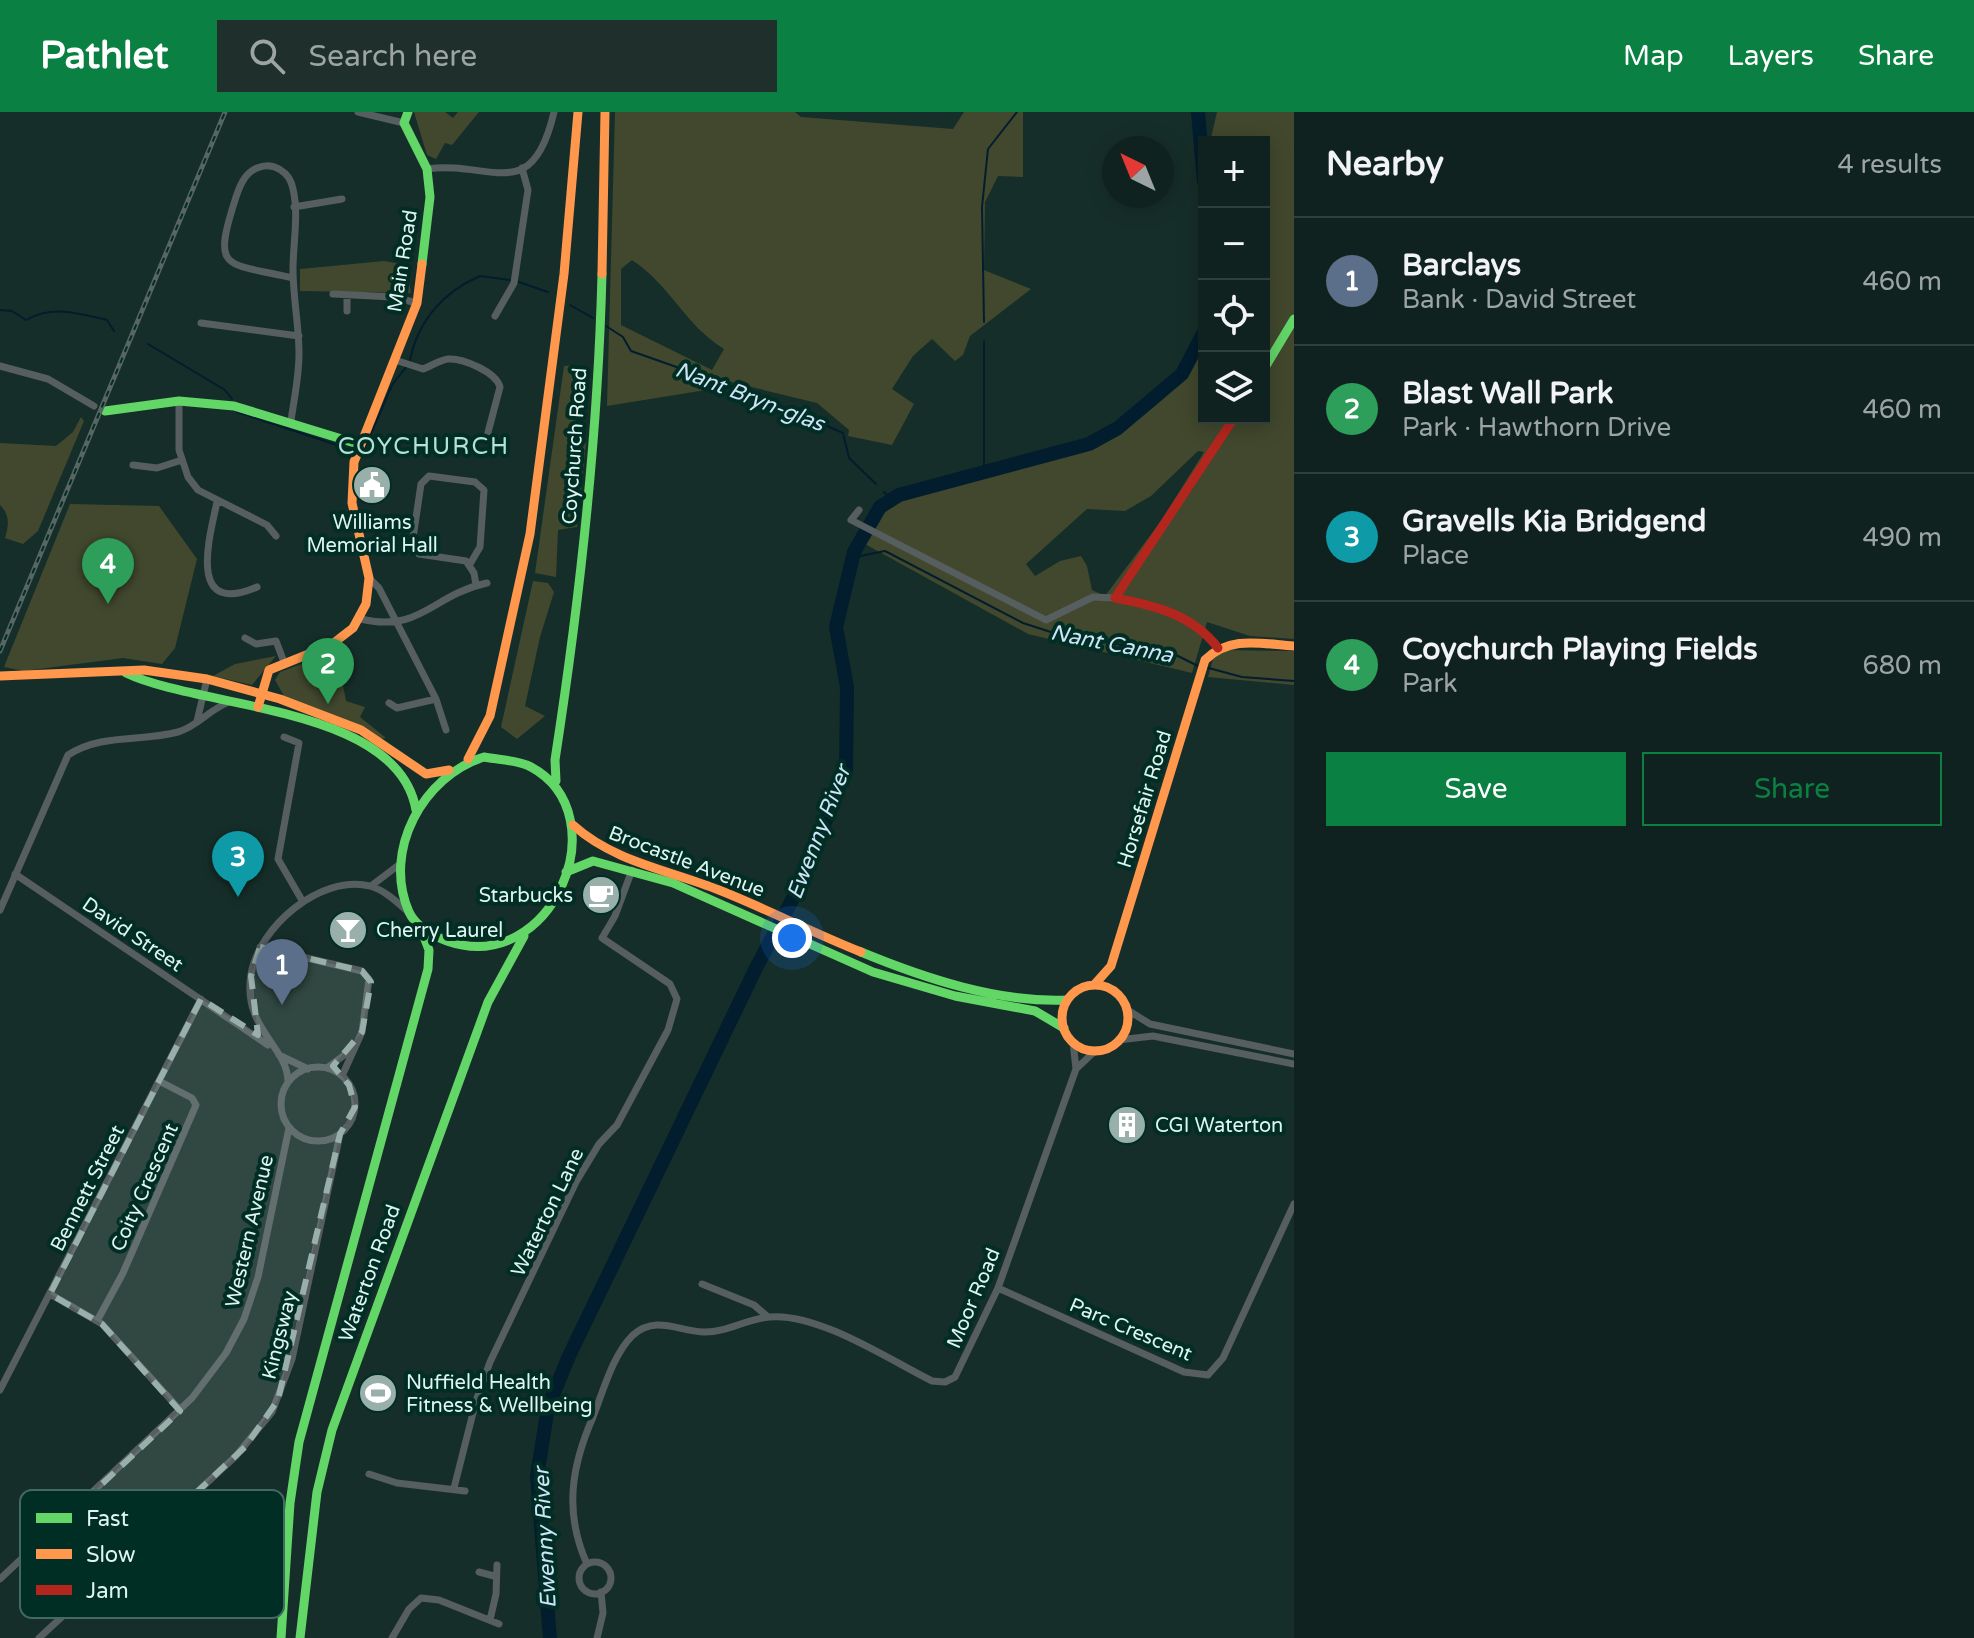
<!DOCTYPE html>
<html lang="en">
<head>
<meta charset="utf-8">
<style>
	body { margin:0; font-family:"Varela Round",sans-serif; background:#1e2f2c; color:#f1f3f6 }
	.controls { position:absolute; right:24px; top:24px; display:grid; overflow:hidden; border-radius:0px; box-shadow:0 4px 20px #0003 }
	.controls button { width:72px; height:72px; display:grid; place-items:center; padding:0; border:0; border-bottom:2px solid #303f3d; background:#10221f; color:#f1f3f6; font:40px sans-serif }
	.compass { position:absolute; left:1102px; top:24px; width:72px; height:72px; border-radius:50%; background:#10221f; box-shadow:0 4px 20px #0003; rotate:317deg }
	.you { position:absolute; left:792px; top:826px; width:28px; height:28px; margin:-20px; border:6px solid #fff; border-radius:50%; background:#1a73e8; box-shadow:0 0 0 12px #1a73e833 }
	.badge { display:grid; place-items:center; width:52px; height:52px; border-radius:50%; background:#0b8043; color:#fff; font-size:26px; font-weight:700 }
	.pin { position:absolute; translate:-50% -66px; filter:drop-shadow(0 2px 4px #0008) }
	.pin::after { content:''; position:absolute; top:42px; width:28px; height:24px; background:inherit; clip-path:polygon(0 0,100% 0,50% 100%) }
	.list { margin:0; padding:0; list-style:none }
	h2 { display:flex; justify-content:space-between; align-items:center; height:104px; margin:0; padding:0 32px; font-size:34px }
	h2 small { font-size:26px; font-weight:400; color:#9ca4a4 }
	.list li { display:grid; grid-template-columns:52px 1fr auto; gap:24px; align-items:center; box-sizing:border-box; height:128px; padding:0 32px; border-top:2px solid #303f3d }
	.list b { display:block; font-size:30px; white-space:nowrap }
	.list p { margin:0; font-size:26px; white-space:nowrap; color:#9ca4a4 }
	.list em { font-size:26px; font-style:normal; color:#9ca4a4 }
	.actions { display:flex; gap:16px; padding:24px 32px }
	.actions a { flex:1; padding:18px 0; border:2px solid #0b8043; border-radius:0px; text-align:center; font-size:28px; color:#0b8043 }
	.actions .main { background:#0b8043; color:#fff }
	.icon { flex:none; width:44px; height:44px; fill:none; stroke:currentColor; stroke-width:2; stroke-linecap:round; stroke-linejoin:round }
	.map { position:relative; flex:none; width:1294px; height:1526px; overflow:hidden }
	header { display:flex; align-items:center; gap:48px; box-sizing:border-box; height:112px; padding:0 40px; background:#0b8043; color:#fff }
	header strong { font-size:38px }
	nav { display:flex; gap:44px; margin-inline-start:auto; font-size:28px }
	.search { width:560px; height:72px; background:#1e2f2c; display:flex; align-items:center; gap:20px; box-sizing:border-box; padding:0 28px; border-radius:0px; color:#9ca4a4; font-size:30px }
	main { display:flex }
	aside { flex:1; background:#10221f }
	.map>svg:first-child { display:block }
	.green { fill:#41482d; fill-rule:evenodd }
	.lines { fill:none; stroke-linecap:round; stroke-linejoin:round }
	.stream { stroke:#021d2d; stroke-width:2 }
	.river { stroke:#021d2d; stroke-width:14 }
	.street { stroke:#565e5f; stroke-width:7 }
	.fast { stroke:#63d668; stroke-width:9 }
	.slow { stroke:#ff974d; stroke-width:9 }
	.jam { stroke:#b3261e; stroke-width:9 }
	.rail-casing { stroke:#576563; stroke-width:5 }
	.rail { stroke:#002e25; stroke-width:2; stroke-dasharray:6; stroke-linecap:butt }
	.marked { fill:#99afaa; fill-opacity:0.2; stroke:#99afaa; stroke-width:6; stroke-dasharray:16 10; stroke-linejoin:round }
	.labels { text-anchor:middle; stroke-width:8; stroke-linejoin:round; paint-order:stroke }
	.street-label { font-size:20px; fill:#dff5ef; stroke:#002e25 }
	.poi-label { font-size:20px; fill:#dff5ef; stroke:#002e25; text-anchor:start }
	.water-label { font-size:22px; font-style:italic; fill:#cde5f8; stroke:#002e25 }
	.quarter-label { font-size:24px; letter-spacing:2px; fill:#b5e2d6; stroke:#002e25 }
	.key { fill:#002e25; stroke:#436a62; stroke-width:2 }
	.key-label { font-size:22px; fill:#dff5ef }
</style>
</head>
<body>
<header>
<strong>Pathlet</strong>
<div class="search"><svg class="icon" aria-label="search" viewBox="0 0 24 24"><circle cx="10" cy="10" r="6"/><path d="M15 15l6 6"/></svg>Search here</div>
<nav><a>Map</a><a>Layers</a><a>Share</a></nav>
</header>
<main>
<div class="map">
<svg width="1294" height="1526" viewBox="0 0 1294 1526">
	<rect width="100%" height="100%" fill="#162e29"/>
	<!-- green -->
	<path class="green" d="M414,0h31l8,6 5,-6h21l-27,33 -7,-2 -9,16 -9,-4z
		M615,0h180l6,5 152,12 11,-17h59v65l-25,-1 -13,26 -1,68 47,19 -61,47 -7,19 -8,6 -23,-22 -19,17 -21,33 22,15 -22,41 -44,-9 1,-6 -32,-27 -107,-26 -4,13 -99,16zM632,148c39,26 53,65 92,89l-12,21 -91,-45v-56z
		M1217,0h77v527l-44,-3 -43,-14 -15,51 -164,-39 -163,-90 22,-38 7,-5 191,-50c47,-25 96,-57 119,-106v73h60v-276h-54zM1198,339l6,1 -43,69 -56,75 -13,-6 -5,-24 -6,-10 -21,5 -25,15 -9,-12 61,-55 38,2 26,-15z
		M384,149l22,4 5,28 -111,-2v-22z
		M579,253l-4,74 11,4 -9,84 -19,3 -2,47 -21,-4 29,-207z
		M81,305l3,4 -46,110 -15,13 -18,-6c4,-13 5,-23 -5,-33v-62l56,3 17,-14z
		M70,392l89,2 38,53 -22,89 -13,16 -39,-6 -99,13 -20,-4z
		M533,469l15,2 6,9 -14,45 -15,69 20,10 -28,23 -16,-12z
		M1224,538l70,1v34l-86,-8 5,-18z
		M276,544l-24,29 -39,-9 22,-12z
		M304,551l10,13 27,-1 5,26 19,6 -5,10 26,21 -7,1 -95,-43 -9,-16 5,-8z"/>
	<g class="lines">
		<!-- stream -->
		<path class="stream" d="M516,169l32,11
			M570,193l23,13
			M0,198l12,1 14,9c25,-15 53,-7 81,0l7,11
			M984,210l-2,-115 6,-58 29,-37
			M606,214l17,11 8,14 125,44 87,38 6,25 27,26
			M984,229v130
			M148,232l77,46 7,9
			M410,248c8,-39 33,-68 70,-84l30,4
			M237,300l106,35
			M364,338l28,-65 15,-19
			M884,380l8,8
			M851,446l34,-7 138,72 37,12 112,18 26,13
			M1205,555l37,10 52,4"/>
		<!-- river -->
		<path class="river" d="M1198,0l6,70
			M550,1526l-13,-162 11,-69 21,-51 187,-388 44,-83 46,-115 1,-83 -11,-60 18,-75 26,-45 19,-12 190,-51 29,-16 64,-54 22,-42"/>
		<!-- street -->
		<path class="street" d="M358,0l46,11
			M427,57c64,-9 105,38 127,-57
			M294,95l48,-8
			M333,182l60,3 24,6
			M347,183v16
			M495,204l19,-33 14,-93 -6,-22
			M201,211l98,13
			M395,248l28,9c8,-3 17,-9 25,-10 15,-1 48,13 52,28l-14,53
			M0,254l48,13 46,27
			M179,289v49l9,27 10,13 69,35 9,11
			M291,309c3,-22 8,-44 8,-67 0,-28 -6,-57 -6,-85 0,-25 6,-55 0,-80 -3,-17 -20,-28 -36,-21 -12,5 -17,17 -21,29 -24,75 -13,65 57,81
			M133,353l24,3 25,-8
			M217,390c-8,37 -30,115 40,85
			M851,408l8,-10
			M853,409l193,99 47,-23 22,1
			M470,452l10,-17 4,-57 -9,-8 -46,-6 -8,8 -9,61 7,9 47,7 8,12 2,12
			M369,466l10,10 57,111 10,31
			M360,507c62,14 71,-24 127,-36
			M245,526l11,6 20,-3 8,21
			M389,591l8,5 39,-9
			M197,609l10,-42
			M284,625l15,6 -21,116 25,43
			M15,762l253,171
			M371,774l29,-22
			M0,798l68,-155c34,-22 73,-13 110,-23 21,-6 33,-25 54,-31
			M260,835l102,24 7,8 -7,53 -20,44
			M1126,897l24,15 144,30
			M1118,928l35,-4 141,28
			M1073,930l3,27
			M279,943l29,14
			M281 992a37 37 0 1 1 74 0a37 37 0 1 1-74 0Z
			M327,956l28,-21
			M288,970c0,-36 -46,-53 -37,-108 8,-47 69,-100 119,-88 14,4 26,15 36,24
			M702,1172l52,21 14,12
			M998,1176l186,84 24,3 15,-17 71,-154
			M50,1182l52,30 78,86
			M97,1209l26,-48 73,-168 -4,-7 -33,-17
			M0,1278l201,-391
			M369,1362l28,9 68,8
			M454,1376l22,-87 14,-39 86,-180 23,-38 18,-19 51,-95 9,-31 -7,-15 -68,-46 13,-22 17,-46
			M42,1429c35,-4 55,17 46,52
			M579 1466a16 16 0 1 1 32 0a16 16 0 1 1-32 0Z
			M587,1452c-23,-51 -16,-97 6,-147 10,-25 20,-63 40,-82 23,-20 45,-4 70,-3 23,1 43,-13 66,-15 48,-5 119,42 163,64l13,1 10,-5 43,-89 78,-219 20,-19
			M479,1460l15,4
			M0,1467l192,-181 34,-45 18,-34 14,-42 31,-149
			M490,1508l6,-26 1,-29
			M39,1526l197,-182 36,-44 20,-53 48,-225
			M392,1526l17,-29 12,-11 18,2 60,24
			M597,1526l6,-25 -2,-21"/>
		<!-- fast -->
		<path class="fast" d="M408,0l-4,11 23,46 3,28 -8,67
			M1264,257l30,-50
			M105,299l74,-10 55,5 124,38
			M126,561c75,36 272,32 290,137
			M484,645c14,3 35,3 47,10 89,48 21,211 -84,174 -16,-6 -31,-14 -38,-29 -27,-61 14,-136 75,-155z
			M556,669l-1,-21c25,-162 43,-323 47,-486
			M566,760l27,-11 80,22 200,89 82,24 80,15 29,17
			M861,840c63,26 137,51 206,48
			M281,1526l9,-135 9,-61 129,-473 1,-19 -8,-21
			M300,1526l17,-146 15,-62 156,-428 36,-66"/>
		<!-- slow -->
		<path class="slow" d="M602,162l3,-162
			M0,564l144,-6 63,9 73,20 81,31 65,44 23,-4
			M258,595l11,-37 62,-25 22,-17 13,-24 3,-26 -17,-75 2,-41 63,-159 5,-39
			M468,647l22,-43 40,-182 34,-260 14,-162
			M573,713c41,37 96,45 146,65 48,19 94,43 142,62
			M1094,873l17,-19 94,-306c25,-25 57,-16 89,-14
			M1062 906a33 33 0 1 1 66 0a33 33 0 1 1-66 0Z"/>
		<!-- jam -->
		<path class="jam" d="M1218,536c-25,-33 -64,-43 -103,-50l119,-180"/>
		<defs>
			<path id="rail" d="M0,539l225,-539"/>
		</defs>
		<!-- rail casing -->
		<use href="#rail" class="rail-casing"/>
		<!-- rail -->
		<use href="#rail" class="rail"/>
	</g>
	<!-- marked area -->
	<path class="marked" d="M260,835l102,24 9,11 -9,50 -29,34 16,19 6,22 -15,27 -62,266 -33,47 -157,147 3,-24 -10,-20 -13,-8h-28l140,-131 -78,-87 -52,-30 151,-295 57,36 -7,-59z"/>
	<!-- icons -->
	<defs>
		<symbol id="civic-disc" viewBox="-11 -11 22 22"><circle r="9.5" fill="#99afaa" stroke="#002e25"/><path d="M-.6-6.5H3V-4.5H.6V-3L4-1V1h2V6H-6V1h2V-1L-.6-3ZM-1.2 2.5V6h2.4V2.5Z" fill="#fff"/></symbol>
		<symbol id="cafe-disc" viewBox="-11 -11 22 22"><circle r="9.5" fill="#99afaa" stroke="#002e25"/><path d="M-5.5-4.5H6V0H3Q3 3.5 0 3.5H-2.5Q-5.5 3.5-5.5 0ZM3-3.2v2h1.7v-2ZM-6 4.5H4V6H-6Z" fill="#fff"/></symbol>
		<symbol id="bar-disc" viewBox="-11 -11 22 22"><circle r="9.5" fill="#99afaa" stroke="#002e25"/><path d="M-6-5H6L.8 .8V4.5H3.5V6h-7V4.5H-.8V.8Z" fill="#fff"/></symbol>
		<symbol id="building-disc" viewBox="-11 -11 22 22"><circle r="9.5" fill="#99afaa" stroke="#002e25"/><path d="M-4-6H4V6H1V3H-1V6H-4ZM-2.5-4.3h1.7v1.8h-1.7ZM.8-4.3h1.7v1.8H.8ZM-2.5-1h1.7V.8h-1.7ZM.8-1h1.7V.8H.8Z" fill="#fff"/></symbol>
		<symbol id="stadium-disc" viewBox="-11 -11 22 22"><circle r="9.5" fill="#99afaa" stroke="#002e25"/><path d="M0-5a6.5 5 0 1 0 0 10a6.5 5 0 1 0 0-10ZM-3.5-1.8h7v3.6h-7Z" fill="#fff"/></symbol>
	</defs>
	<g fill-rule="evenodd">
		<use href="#civic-disc" x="350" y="351" width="44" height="44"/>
		<use href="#cafe-disc" x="579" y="761" width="44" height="44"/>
		<use href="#bar-disc" x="326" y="796" width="44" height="44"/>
		<use href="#building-disc" x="1105" y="991" width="44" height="44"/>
		<use href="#stadium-disc" x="356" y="1259" width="44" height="44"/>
	</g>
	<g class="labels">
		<!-- street labels -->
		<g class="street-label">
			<text transform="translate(402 149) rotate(-81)" y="7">Main Road</text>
			<text transform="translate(574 334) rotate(-86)" y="7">Coychurch Road</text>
			<text transform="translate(1144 687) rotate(-73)" y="7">Horsefair Road</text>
			<text transform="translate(687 749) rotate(21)" y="7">Brocastle Avenue</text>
			<text transform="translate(133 822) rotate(34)" y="7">David Street</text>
			<text transform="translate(144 1075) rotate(-66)" y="7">Coity Crescent</text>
			<text transform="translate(87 1076) rotate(-63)" y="7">Bennett Street</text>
			<text transform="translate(547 1100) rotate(-64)" y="7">Waterton Lane</text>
			<text transform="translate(249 1119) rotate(-77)" y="7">Western Avenue</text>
			<text transform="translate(369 1161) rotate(-70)" y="7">Waterton Road</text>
			<text transform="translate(973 1186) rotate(-67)" y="7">Moor Road</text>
			<text transform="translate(1131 1217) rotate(23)" y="7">Parc Crescent</text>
			<text transform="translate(279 1223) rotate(-76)" y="7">Kingsway</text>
		</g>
		<!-- poi labels -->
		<g class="poi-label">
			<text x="372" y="417" text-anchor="middle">Williams<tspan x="372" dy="23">Memorial Hall</tspan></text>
			<text x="573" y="790" text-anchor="end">Starbucks</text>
			<text x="376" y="825">Cherry Laurel</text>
			<text x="1155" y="1020">CGI Waterton</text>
			<text x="406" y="1277">Nuffield Health<tspan x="406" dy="23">Fitness &amp; Wellbeing</tspan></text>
		</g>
		<!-- water labels -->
		<g class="water-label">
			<text transform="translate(750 284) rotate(21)" y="8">Nant Bryn-glas</text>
			<text transform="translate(1112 531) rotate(11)" y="8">Nant Canna</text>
			<text transform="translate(818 720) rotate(-69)" y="8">Ewenny River</text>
			<text transform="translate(544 1426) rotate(-93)" y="8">Ewenny River</text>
		</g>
		<!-- quarter labels -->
		<g class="quarter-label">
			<text x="424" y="342">COYCHURCH</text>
		</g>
	</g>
	<!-- legend -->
	<rect x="20" y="1378" width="264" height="128" rx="12" class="key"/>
	<rect x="36" y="1401" width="36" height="10" fill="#63d668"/>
	<rect x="36" y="1437" width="36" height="10" fill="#ff974d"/>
	<rect x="36" y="1473" width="36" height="10" fill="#b3261e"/>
	<g class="key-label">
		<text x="86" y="1414">Fast</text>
		<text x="86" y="1450">Slow</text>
		<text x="86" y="1486">Jam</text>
	</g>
</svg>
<div class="controls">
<button>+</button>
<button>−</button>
<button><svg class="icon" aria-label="locate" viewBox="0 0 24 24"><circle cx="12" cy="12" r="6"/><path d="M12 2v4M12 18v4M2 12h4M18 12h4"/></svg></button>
<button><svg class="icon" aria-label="layers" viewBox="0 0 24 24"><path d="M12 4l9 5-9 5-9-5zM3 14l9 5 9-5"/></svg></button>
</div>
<svg class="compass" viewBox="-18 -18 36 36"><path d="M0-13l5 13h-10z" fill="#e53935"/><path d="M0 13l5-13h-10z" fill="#9ca4a4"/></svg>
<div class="you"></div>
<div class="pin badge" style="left:282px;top:893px;background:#5c6f8a">1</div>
<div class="pin badge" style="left:328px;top:592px;background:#2e9e5b">2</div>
<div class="pin badge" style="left:238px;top:785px;background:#0f9aa8">3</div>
<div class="pin badge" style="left:108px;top:492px;background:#2e9e5b">4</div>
</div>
<aside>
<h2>Nearby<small>4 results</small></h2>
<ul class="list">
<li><span class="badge" style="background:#5c6f8a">1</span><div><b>Barclays</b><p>Bank · David Street</p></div><em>460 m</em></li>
<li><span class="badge" style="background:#2e9e5b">2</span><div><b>Blast Wall Park</b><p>Park · Hawthorn Drive</p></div><em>460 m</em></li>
<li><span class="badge" style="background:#0f9aa8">3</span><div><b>Gravells Kia Bridgend</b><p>Place</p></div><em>490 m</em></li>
<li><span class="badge" style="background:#2e9e5b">4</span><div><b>Coychurch Playing Fields</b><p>Park</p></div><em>680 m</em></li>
</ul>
<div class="actions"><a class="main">Save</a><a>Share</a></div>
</aside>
</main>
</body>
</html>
